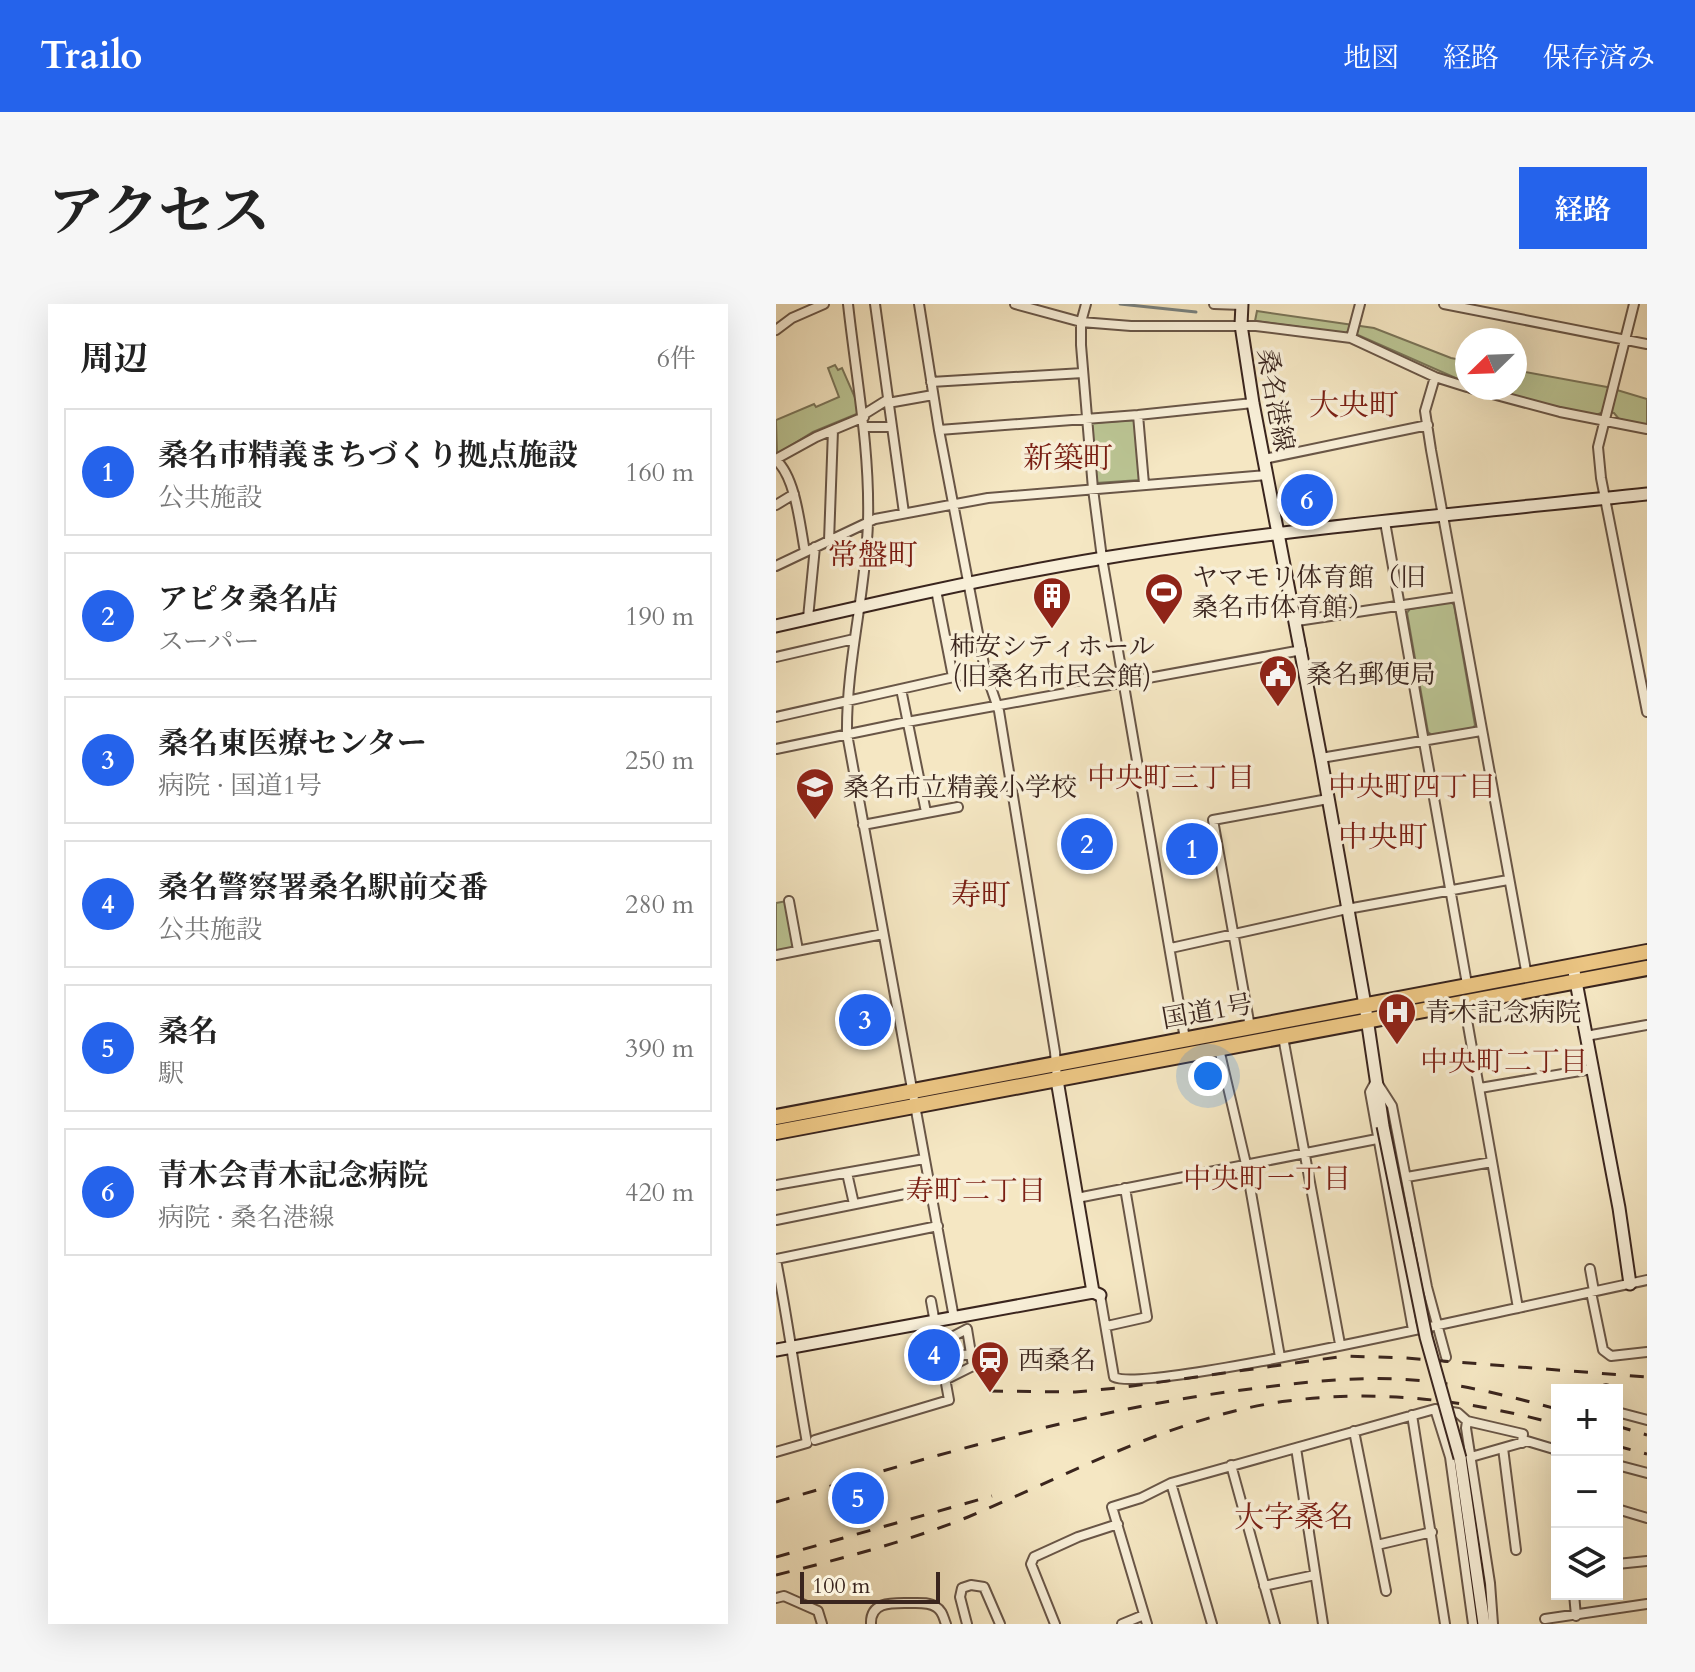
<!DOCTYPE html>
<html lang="ja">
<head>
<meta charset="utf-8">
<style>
	body { margin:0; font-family:Cardo,"Noto Serif JP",serif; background:#f6f6f6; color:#222 }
	.controls { position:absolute; right:24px; bottom:24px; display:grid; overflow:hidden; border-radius:0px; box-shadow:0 8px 32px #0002 }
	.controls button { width:72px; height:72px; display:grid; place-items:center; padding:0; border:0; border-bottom:2px solid #e0e0e0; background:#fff; color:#222; font:40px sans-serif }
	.compass { position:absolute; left:679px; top:24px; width:72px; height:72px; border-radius:50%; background:#fff; box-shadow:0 8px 32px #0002; rotate:247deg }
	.scale { position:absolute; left:24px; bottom:20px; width:140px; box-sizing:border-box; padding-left:8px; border:4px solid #3a251e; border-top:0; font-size:22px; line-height:28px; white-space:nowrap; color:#3a251e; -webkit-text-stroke:6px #f8efd8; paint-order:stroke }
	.you { position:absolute; left:432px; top:772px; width:28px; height:28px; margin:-20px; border:6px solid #fff; border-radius:50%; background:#1a73e8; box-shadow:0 0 0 12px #1a73e833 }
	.badge { display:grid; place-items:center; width:52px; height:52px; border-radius:50%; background:#2563eb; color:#fff; font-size:26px; font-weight:700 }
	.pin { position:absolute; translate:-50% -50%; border:4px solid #fff; box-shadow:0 2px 8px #0006 }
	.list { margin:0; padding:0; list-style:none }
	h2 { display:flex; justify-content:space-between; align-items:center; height:104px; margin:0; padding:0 32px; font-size:34px }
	h2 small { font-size:26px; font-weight:400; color:#767676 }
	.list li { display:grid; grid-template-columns:52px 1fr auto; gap:24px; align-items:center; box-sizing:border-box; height:128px; margin:0 16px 16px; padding:0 16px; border:2px solid #e0e0e0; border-radius:0px }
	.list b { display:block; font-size:30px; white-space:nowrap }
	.list p { margin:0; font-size:26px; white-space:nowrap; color:#767676 }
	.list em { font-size:26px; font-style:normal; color:#767676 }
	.icon { flex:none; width:44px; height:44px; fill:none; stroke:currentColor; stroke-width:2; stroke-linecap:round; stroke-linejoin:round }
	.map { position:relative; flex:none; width:871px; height:1320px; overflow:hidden; border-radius:0px }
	header { display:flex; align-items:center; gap:48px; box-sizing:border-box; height:112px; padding:0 40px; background:#2563eb; color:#fff }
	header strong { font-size:38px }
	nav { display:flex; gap:44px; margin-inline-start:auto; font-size:28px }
	.intro { display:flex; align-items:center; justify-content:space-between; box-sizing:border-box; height:192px; padding:0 48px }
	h1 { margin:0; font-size:56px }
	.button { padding:20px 36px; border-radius:0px; background:#2563eb; color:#fff; font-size:28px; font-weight:700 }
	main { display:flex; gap:48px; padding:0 48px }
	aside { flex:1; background:#fff; border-radius:0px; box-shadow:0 8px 32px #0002 }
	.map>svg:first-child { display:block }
	.green { fill:#bbc594; stroke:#7a7559; stroke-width:2 }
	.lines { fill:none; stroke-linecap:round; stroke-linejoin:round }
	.stream { stroke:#78807e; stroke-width:3 }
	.street-casing { stroke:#695647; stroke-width:12 }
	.secondary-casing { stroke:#3a251e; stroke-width:15 }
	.highway-casing { stroke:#3a251e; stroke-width:18 }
	.street { stroke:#f8efd8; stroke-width:8 }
	.secondary { stroke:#f8efd8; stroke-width:11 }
	.highway { stroke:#eac482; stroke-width:14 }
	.rail { stroke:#3a251e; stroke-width:3; stroke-dasharray:14 14; stroke-linecap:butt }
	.secondary-bridge-casing { stroke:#3a251e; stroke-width:15; stroke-linecap:butt }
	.secondary-bridge { stroke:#f8efd8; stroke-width:11 }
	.labels { text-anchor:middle; stroke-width:7; stroke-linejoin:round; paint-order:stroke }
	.street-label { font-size:26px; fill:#3a251e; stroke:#f8efd8 }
	.poi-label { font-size:26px; fill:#3a251e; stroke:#f8efd8; text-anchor:start }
	.neighbourhood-label { font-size:28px; fill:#7a1f14; stroke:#f8efd8 }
	.quarter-label { font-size:30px; fill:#7a1f14; stroke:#f8efd8 }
</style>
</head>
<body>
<header>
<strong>Trailo</strong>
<nav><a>地図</a><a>経路</a><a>保存済み</a></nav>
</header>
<div class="intro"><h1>アクセス</h1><a class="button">経路</a></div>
<main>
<aside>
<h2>周辺<small>6件</small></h2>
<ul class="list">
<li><span class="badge">1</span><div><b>桑名市精義まちづくり拠点施設</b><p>公共施設</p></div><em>160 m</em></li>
<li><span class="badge">2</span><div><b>アピタ桑名店</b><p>スーパー</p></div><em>190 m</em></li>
<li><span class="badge">3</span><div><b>桑名東医療センター</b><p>病院 · 国道1号</p></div><em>250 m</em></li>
<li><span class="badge">4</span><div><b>桑名警察署桑名駅前交番</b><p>公共施設</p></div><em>280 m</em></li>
<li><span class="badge">5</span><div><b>桑名</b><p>駅</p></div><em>390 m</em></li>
<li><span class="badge">6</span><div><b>青木会青木記念病院</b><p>病院 · 桑名港線</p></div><em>420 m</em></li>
</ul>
</aside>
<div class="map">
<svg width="871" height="1320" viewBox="0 0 871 1320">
	<rect width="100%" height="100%" fill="#f5e7c3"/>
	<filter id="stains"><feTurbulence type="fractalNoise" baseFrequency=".0025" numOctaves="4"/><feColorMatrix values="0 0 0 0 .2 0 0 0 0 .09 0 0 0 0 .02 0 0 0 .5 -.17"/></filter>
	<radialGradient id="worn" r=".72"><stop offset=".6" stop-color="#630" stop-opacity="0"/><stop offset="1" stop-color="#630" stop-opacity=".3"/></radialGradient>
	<!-- green -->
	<path class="green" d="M481,7l117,17 77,30 16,3v22l-109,-48 -103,-14z
		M59,61l3,5 4,-2 18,41 -1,4 -46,19 -36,22 -1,-34 38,-16 2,3 23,-10 -11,-29z
		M739,66l92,17 40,12v26l-28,-6 -5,-6 -11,-1 -9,4 -112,-28h33z
		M359,116l5,60 -44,3 -5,-60z
		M675,298l3,3 21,120 -2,3 -41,7 -4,-3 -21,-119 3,-4z
		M11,597l8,46 -19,4v-48z"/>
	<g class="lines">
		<!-- stream -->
		<path class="stream" d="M344,0l76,8"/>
		<defs>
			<path id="street" d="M72,0c8,73 22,145 20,218 -2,71 -22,141 -21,212l107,584
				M99,0l29,209
				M143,0l20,126 46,240 14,41 56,341 2,28
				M239,0l66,18 50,4h125l95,12 84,39 32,10
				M310,0l-5,18v23l12,144 9,69 83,481
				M438,0l28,1
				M668,0l203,40
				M858,0l-36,143 3,31 46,234
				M0,26l16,-12 32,-14
				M575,34l9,-34
				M659,73l-10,34 6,39 96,526
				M155,78l152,-9
				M694,84l90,24 87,17
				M112,99l45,-8
				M87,111l24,-15
				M362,111l6,69
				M89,123h26
				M163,126l199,-15 115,-12
				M0,155l40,-22 48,-20
				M488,155l164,-34
				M0,156c20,18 24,66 29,92
				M0,201l18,-11
				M609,218l82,462
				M53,237l4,-111
				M0,262l99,-47 113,-21 279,-23
				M160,286l17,87
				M32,314l7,-71
				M521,317l160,-24
				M0,353l78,-18
				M125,385l25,123
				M0,413l209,-47
				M0,445l131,-27 395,-72
				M545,454l160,-27
				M87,521l95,-18
				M13,597l9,49
				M395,644l176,-39 161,-29
				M0,651l107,-21
				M474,723l-37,-207 115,-21
				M810,732l61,-11
				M507,733l57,307
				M443,745l27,115 34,193
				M704,784l112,-19
				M71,869l7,31
				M631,873l85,-15
				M0,881l148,-26
				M301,894l300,-59
				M0,916l154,-31
				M0,955l162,-33
				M0,956c12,61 20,122 31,183l-31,9
				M814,965l4,22
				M815,988l12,58 8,6 36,-4
				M324,991l14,82c30,16 349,-58 404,-69l-54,-305
				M742,1004l129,-28
				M331,1022l40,-9 -22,-129
				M637,1026l-43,-238 6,-11 16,25 35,181 19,70
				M161,1031l11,4 19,-10 6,37 -28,14
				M165,1055l29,-5
				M830,1086v-1
				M659,1105l15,48 23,167
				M841,1108l30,8
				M636,1111l33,209
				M691,1117l-1,7 24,155 3,41
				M578,1127l32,160
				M39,1136l134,-40 -18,-99
				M520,1144l27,176
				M727,1144l13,102
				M695,1153l56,-16 30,9
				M455,1161l44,159
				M841,1161l30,8
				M395,1179l41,141
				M841,1205l30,9
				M601,1241l55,-13
				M841,1260l30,-3
				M488,1282l51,-11
				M798,1290l2,22
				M0,1294l8,-2 34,15 4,13
				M769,1315l102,-15
				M95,1320c-1,-23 22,-21 39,-21 9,0 19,-1 26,4 7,4 7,10 10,17
				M191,1320l-7,-27 2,-9 9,-3 13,2 16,37
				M279,1320l-24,-60 3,-7 44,-20 40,-13
				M346,1320l22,-9
				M371,1320l-35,-117 29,-9 30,-15 264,-74 23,4 9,8 56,13 -1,9"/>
			<path id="secondary" d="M466,0l-1,21 12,78 68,355 44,247 18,121
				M0,322c109,-25 218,-50 328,-68 180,-29 362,-45 543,-64
				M797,662l46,242 11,76
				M281,776l36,212
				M0,1046l317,-58 7,3
				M684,1154l24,166"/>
			<path id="highway" d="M0,813l871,-165
				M0,828l871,-164"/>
		</defs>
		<!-- street casing -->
		<use href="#street" class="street-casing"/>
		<!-- secondary casing -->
		<use href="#secondary" class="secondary-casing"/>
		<!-- highway casing -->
		<use href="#highway" class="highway-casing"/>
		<!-- street -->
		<use href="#street" class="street"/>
		<!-- secondary -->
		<use href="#secondary" class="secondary"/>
		<!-- highway -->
		<use href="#highway" class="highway"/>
		<!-- rail -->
		<path class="rail" d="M213,1087l86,1 43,-4 227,-32 60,2 242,19
			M841,1122l30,9
			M841,1142l30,8
			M0,1198c158,-46 319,-95 482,-114 47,-6 92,-11 139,-9 55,2 107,16 160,30
			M0,1253l216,-61
			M0,1271c64,-16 130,-33 192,-58 100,-42 210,-102 319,-116 92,-12 180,-1 270,23"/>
		<defs>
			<path id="secondary-bridge" d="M607,822l43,211 34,121"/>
		</defs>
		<!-- secondary-bridge casing -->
		<use href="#secondary-bridge" class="secondary-bridge-casing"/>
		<!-- secondary-bridge -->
		<use href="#secondary-bridge" class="secondary-bridge"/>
	</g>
	<!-- icons -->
	<defs>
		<symbol id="stadium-pin" viewBox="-11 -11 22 30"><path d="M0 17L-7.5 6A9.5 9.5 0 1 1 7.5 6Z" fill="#8f2418" stroke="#f8efd8"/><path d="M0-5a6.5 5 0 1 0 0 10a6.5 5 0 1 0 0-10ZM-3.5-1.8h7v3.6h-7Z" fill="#fff"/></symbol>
		<symbol id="building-pin" viewBox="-11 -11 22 30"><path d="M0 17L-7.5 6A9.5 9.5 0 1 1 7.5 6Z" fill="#8f2418" stroke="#f8efd8"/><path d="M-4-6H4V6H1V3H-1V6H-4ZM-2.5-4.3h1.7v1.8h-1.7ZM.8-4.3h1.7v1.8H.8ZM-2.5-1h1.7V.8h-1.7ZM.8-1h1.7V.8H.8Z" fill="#fff"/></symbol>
		<symbol id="civic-pin" viewBox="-11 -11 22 30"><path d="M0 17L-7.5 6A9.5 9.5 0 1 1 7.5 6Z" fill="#8f2418" stroke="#f8efd8"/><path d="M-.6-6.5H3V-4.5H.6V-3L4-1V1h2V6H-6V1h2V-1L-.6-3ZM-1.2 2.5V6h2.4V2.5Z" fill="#fff"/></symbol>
		<symbol id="school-pin" viewBox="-11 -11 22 30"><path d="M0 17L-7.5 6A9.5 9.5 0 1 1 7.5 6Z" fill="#8f2418" stroke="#f8efd8"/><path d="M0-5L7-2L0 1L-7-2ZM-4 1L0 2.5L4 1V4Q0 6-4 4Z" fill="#fff"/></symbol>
		<symbol id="hospital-pin" viewBox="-11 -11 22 30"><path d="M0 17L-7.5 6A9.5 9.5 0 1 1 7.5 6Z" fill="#8f2418" stroke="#f8efd8"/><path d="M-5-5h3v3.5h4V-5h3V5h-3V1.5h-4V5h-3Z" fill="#fff"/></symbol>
		<symbol id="station-pin" viewBox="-11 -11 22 30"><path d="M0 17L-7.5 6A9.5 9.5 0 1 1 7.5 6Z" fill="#8f2418" stroke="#f8efd8"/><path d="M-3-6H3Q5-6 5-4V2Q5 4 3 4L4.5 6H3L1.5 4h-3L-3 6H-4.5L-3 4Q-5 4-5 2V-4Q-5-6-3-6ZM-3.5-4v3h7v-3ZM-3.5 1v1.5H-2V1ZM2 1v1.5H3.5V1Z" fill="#fff"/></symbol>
	</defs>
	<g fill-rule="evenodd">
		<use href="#stadium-pin" x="366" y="266" width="44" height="60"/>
		<use href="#building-pin" x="254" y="270" width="44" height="60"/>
		<use href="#civic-pin" x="480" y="348" width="44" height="60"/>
		<use href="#school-pin" x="17" y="461" width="44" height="60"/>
		<use href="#hospital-pin" x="599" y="686" width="44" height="60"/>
		<use href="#station-pin" x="192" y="1034" width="44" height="60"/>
	</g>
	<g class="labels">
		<!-- street labels -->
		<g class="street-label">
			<text transform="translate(500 96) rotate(80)" y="9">桑名港線</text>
			<text transform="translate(431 707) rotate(-10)" y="9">国道1号</text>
		</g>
		<!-- poi labels -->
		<g class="poi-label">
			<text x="416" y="282">ヤマモリ体育館（旧<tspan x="416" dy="30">桑名市体育館）</tspan></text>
			<text x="276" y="351" text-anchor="middle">柿安シティホール<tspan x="276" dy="30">(旧桑名市民会館)</tspan></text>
			<text x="530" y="379">桑名郵便局</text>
			<text x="67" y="492">桑名市立精義小学校</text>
			<text x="649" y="717">青木記念病院</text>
			<text x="242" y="1065">西桑名</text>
		</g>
		<!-- neighbourhood labels -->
		<g class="neighbourhood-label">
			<text x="395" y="483">中央町三丁目</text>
			<text x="636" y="492">中央町四丁目</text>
			<text x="728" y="767">中央町二丁目</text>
			<text x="491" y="884">中央町一丁目</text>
			<text x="200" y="896">寿町二丁目</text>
		</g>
		<!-- quarter labels -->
		<g class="quarter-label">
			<text x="578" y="111">大央町</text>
			<text x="292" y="164">新築町</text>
			<text x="97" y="261">常盤町</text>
			<text x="607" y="543">中央町</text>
			<text x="205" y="601">寿町</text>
			<text x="518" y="1223">大字桑名</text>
		</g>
	</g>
	<rect width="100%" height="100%" filter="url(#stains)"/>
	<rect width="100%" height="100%" fill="url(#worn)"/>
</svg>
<div class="controls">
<button>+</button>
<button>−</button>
<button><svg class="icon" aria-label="layers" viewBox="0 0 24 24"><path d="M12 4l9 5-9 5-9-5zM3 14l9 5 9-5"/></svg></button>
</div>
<svg class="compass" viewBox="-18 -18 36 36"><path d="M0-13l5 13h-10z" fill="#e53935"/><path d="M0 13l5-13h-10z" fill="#767676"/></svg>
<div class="scale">100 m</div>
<div class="you"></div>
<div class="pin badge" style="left:416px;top:545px">1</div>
<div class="pin badge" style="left:311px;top:540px">2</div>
<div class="pin badge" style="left:89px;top:716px">3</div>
<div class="pin badge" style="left:158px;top:1051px">4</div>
<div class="pin badge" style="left:82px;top:1194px">5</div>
<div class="pin badge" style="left:531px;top:196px">6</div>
</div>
</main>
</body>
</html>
